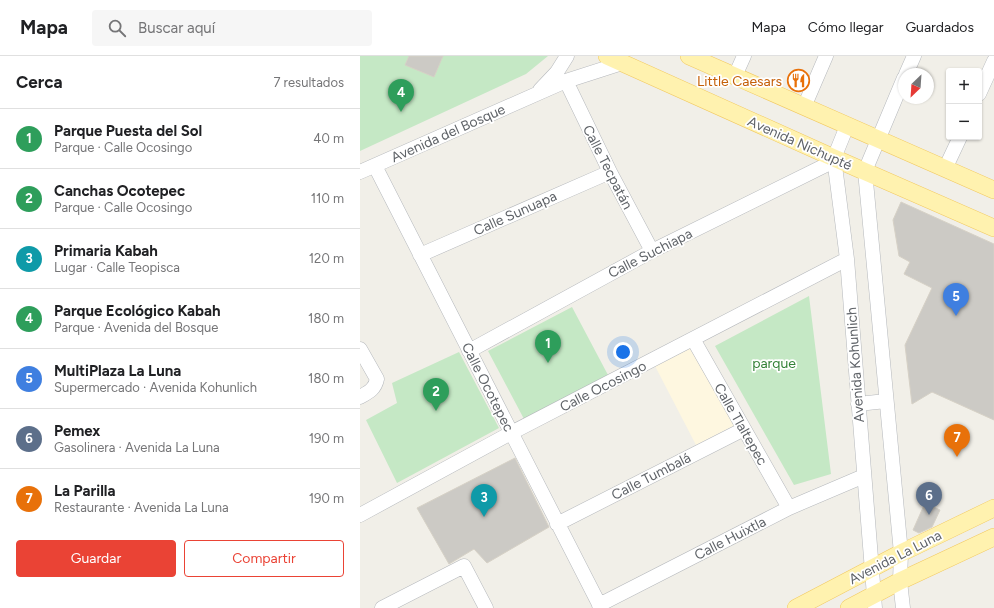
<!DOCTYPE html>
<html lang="es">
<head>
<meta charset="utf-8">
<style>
	body { margin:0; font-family:Figtree,sans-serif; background:#f6f6f6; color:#202124 }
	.controls { position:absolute; right:12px; top:12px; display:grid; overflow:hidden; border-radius:4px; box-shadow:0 1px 3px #0004 }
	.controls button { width:36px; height:36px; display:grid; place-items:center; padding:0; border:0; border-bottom:1px solid #e0e0e0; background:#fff; color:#202124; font:20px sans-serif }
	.compass { position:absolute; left:538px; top:12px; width:36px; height:36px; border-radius:50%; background:#fff; box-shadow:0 1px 3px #0004; rotate:205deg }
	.you { position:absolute; left:263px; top:296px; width:14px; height:14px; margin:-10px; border:3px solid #fff; border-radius:50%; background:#1a73e8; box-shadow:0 0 0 6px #1a73e833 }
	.badge { display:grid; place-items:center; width:26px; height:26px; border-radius:50%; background:#ea4335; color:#fff; font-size:13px; font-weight:700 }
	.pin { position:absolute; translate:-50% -33px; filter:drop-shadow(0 1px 2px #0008) }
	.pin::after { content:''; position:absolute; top:21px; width:14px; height:12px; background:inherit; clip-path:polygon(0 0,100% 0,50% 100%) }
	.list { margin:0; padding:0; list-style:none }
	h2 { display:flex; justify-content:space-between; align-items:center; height:52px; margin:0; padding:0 16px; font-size:17px }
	h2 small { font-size:13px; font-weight:400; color:#757577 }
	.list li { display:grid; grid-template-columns:26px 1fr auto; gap:12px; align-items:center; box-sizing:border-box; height:60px; padding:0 16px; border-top:1px solid #e0e0e0 }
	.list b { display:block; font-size:15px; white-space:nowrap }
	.list p { margin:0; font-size:13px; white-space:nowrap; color:#757577 }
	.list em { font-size:13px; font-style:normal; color:#757577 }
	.actions { display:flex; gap:8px; padding:12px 16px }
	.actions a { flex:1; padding:9px 0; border:1px solid #ea4335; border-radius:4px; text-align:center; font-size:14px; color:#ea4335 }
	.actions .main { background:#ea4335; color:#fff }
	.icon { flex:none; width:22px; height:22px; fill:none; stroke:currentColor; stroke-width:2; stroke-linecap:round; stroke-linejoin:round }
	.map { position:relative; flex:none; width:634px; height:552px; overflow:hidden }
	header { display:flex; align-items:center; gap:24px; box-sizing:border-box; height:56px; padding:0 20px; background:#fff; border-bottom:1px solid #e0e0e0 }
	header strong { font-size:19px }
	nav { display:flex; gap:22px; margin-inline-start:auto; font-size:14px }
	.search { width:280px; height:36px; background:#f6f6f6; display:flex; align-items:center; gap:10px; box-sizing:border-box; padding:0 14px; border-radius:4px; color:#757577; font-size:15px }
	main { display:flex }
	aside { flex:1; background:#fff }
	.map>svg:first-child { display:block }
	.commercial { fill:#fef7e0 }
	.green { fill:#c5e8c5 }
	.building { fill:#cccac5; stroke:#d6d1c6 }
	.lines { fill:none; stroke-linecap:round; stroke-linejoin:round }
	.minor-casing { stroke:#b5b8bc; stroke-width:15 }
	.major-casing { stroke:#f2c960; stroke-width:18 }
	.minor { stroke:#fff; stroke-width:14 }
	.major { stroke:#fff2af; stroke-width:17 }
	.labels { text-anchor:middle; stroke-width:3.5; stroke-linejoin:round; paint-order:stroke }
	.food-label { font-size:14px; fill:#c56008; stroke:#fff; text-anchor:end }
	.street-label { font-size:14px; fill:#5f6368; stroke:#fff }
	.park-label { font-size:14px; fill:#348238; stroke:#fff }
</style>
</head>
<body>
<header>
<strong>Mapa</strong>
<div class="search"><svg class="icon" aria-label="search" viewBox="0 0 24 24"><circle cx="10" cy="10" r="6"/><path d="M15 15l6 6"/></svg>Buscar aquí</div>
<nav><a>Mapa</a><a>Cómo llegar</a><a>Guardados</a></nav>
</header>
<main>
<aside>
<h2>Cerca<small>7 resultados</small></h2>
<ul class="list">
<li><span class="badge" style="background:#2e9e5b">1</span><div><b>Parque Puesta del Sol</b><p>Parque · Calle Ocosingo</p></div><em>40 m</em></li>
<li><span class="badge" style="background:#2e9e5b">2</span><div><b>Canchas Ocotepec</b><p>Parque · Calle Ocosingo</p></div><em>110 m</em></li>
<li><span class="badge" style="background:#0f9aa8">3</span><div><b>Primaria Kabah</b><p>Lugar · Calle Teopisca</p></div><em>120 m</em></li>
<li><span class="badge" style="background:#2e9e5b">4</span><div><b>Parque Ecológico Kabah</b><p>Parque · Avenida del Bosque</p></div><em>180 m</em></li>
<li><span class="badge" style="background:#3f7fe0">5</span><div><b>MultiPlaza La Luna</b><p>Supermercado · Avenida Kohunlich</p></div><em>180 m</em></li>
<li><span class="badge" style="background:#5c6f8a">6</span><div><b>Pemex</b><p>Gasolinera · Avenida La Luna</p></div><em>190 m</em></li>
<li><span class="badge" style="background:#e8710a">7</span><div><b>La Parilla</b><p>Restaurante · Avenida La Luna</p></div><em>190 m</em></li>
</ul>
<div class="actions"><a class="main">Guardar</a><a>Compartir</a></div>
</aside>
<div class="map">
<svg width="634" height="552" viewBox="0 0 634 552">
	<rect width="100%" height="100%" fill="#f1efe8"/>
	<!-- commercial -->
	<path class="commercial" d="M333,291l44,77 -41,21 -41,-79z"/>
	<!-- green -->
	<path class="green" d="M0,0h188l-22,18 -166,77z
		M449,240l22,178 -37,11 -79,-139z
		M212,251l36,68 -84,44 -36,-68z
		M99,296l40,76 -102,55 -31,-63 31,-17 -5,-20z"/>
	<!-- building -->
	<path class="building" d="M49,0h34l-9,21 -29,-12z
		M541,146l93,42v176l-62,-28 -20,12 -7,-59 27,-57 -28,-14 6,-12 -11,-6 -6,-36z
		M155,402l34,69 -62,36 -13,-14 -25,15 -32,-56z
		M565,447l15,7 -8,17 -13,6 -6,-3z"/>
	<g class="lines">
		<defs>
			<path id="minor" d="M546,18l8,-18
				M375,20l9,-20
				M206,25l44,91 42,79
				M180,34l17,-18 10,-16
				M619,38l15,-33
				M444,51l22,-51
				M487,70l-13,32 13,101 28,349
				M15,110l226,442
				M585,113l15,-32
				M0,116l206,-91 56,-18
				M60,199l190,-83
				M333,283l96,169
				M0,293l17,30c-2,10 -8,13 -17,18
				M109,295l183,-100 182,-90
				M498,348l28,-3
				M0,459l151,-82 336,-174
				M197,468l187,-95
				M239,549l190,-97 75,-32
				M22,552l82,-42 22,42
				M543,552l-3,-27 1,-28 -36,-382 39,-93"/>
			<path id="major" d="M247,0l227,102 160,70
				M329,0l305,134
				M436,552l105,-55 93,-45
				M489,552l51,-27 94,-44"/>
		</defs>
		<!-- minor casing -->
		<use href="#minor" class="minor-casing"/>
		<!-- major casing -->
		<use href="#major" class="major-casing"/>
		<!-- minor -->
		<use href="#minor" class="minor"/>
		<!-- major -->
		<use href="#major" class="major"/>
	</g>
	<!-- icons -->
	<defs>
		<symbol id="restaurant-ring" viewBox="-11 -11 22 22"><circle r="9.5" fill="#fff" stroke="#e8710a" stroke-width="1.5"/><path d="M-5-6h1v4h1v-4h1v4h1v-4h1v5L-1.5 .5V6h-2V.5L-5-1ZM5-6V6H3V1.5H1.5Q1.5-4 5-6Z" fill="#e8710a"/></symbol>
	</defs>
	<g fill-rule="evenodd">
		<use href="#restaurant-ring" x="426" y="12" width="25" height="25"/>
	</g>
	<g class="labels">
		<!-- food labels -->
		<g class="food-label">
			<text x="422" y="30">Little Caesars</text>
		</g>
		<!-- street labels -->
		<g class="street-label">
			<text transform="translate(88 77) rotate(-24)" y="5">Avenida del Bosque</text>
			<text transform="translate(440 87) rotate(24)" y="5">Avenida Nichupté</text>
			<text transform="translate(248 111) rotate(63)" y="5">Calle Tecpatán</text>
			<text transform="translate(155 157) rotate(-24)" y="5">Calle Sunuapa</text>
			<text transform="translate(290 197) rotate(-27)" y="5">Calle Suchiapa</text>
			<text transform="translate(495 309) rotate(-94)" y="5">Avenida Kohunlich</text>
			<text transform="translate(243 330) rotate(-27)" y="5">Calle Ocosingo</text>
			<text transform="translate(128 331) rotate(63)" y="5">Calle Ocotepec</text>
			<text transform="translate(381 368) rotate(60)" y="5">Calle Tlaltepec</text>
			<text transform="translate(291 420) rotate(-27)" y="5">Calle Tumbalá</text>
			<text transform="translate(370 482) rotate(-27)" y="5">Calle Huixtla</text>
			<text transform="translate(535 501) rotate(-27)" y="5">Avenida La Luna</text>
		</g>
		<!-- park labels -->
		<g class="park-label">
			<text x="414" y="312">parque</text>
		</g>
	</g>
</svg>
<div class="controls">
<button>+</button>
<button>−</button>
</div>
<svg class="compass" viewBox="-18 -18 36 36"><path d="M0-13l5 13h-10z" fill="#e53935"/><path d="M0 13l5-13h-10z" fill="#757577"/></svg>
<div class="you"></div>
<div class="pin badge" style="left:188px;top:307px;background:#2e9e5b">1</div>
<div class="pin badge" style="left:76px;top:355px;background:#2e9e5b">2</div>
<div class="pin badge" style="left:124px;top:461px;background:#0f9aa8">3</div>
<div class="pin badge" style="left:41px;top:56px;background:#2e9e5b">4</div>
<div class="pin badge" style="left:596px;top:260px;background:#3f7fe0">5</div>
<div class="pin badge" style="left:569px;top:459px;background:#5c6f8a">6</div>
<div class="pin badge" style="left:597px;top:401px;background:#e8710a">7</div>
</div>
</main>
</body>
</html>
